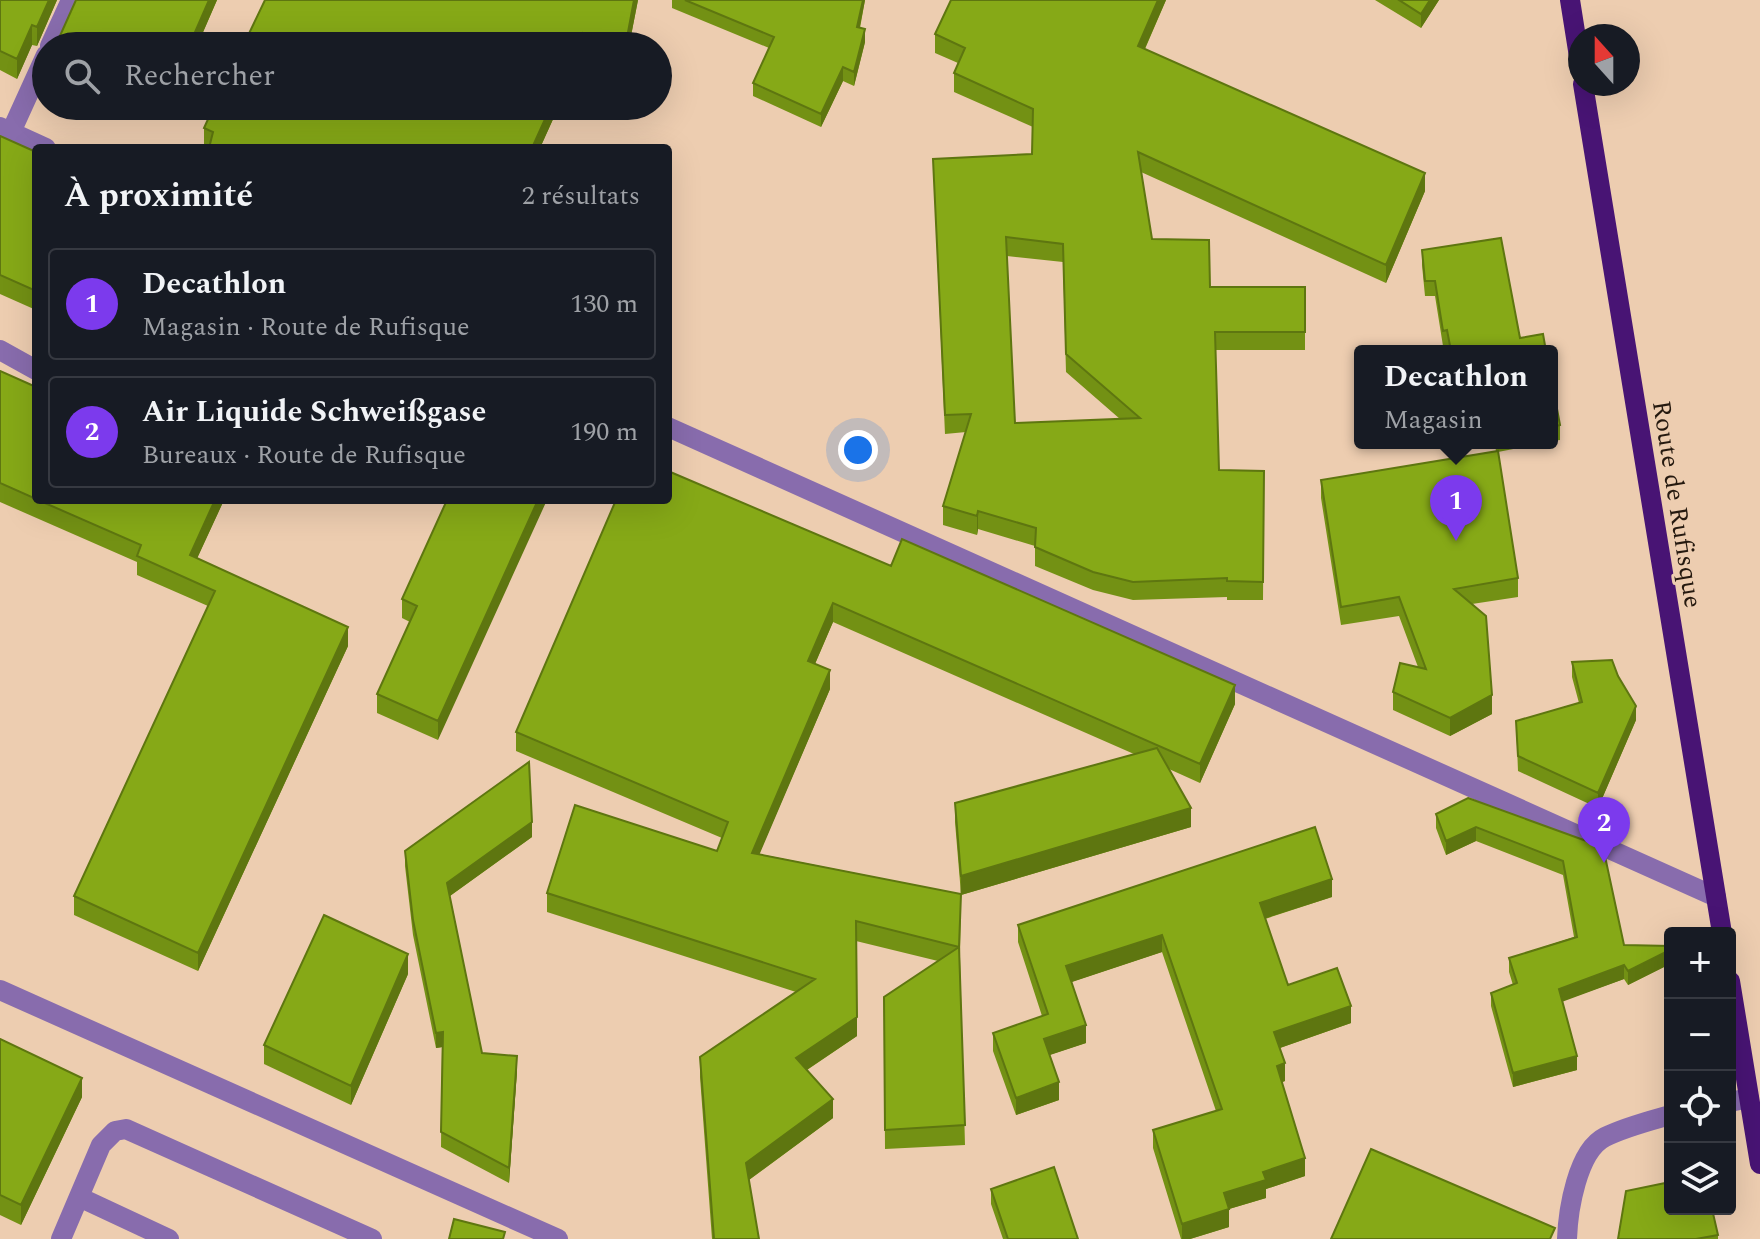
<!DOCTYPE html>
<html lang="fr">
<head>
<meta charset="utf-8">
<style>
	body { margin:0; font-family:Spectral,serif; background:#242831; color:#f1f3f6 }
	.controls { position:absolute; right:24px; bottom:24px; display:grid; overflow:hidden; border-radius:8px; box-shadow:0 8px 32px #0002 }
	.controls button { width:72px; height:72px; display:grid; place-items:center; padding:0; border:0; border-bottom:2px solid #363941; background:#171b24; color:#f1f3f6; font:40px sans-serif }
	.compass { position:absolute; left:1568px; top:24px; width:72px; height:72px; border-radius:50%; background:#171b24; box-shadow:0 8px 32px #0002; rotate:339deg }
	.you { position:absolute; left:858px; top:450px; width:28px; height:28px; margin:-20px; border:6px solid #fff; border-radius:50%; background:#1a73e8; box-shadow:0 0 0 12px #1a73e833 }
	.badge { display:grid; place-items:center; width:52px; height:52px; border-radius:50%; background:#7c3aed; color:#fff; font-size:26px; font-weight:700 }
	.pin { position:absolute; translate:-50% -66px; filter:drop-shadow(0 2px 4px #0008) }
	.pin::after { content:''; position:absolute; top:42px; width:28px; height:24px; background:inherit; clip-path:polygon(0 0,100% 0,50% 100%) }
	.popup { position:absolute; left:1354px; top:345px; width:204px; height:104px; box-sizing:border-box; display:grid; place-content:center; border-radius:8px; background:#171b24; filter:drop-shadow(0 2px 6px #0005); font-size:26px; white-space:nowrap; color:#9ea1a6 }
	.popup b { font-size:30px; color:#f1f3f6 }
	.popup::after { content:''; position:absolute; left:50%; top:100%; margin-left:-16px; border:16px solid transparent; border-top-color:#171b24 }
	.list { margin:0; padding:0; list-style:none }
	h2 { display:flex; justify-content:space-between; align-items:center; height:104px; margin:0; padding:0 32px; font-size:34px }
	h2 small { font-size:26px; font-weight:400; color:#9ea1a6 }
	.list li { display:grid; grid-template-columns:52px 1fr auto; gap:24px; align-items:center; box-sizing:border-box; height:112px; margin:0 16px 16px; padding:0 16px; border:2px solid #363941; border-radius:8px }
	.list b { display:block; font-size:30px; white-space:nowrap }
	.list p { margin:0; font-size:26px; white-space:nowrap; color:#9ea1a6 }
	.list em { font-size:26px; font-style:normal; color:#9ea1a6 }
	.icon { flex:none; width:44px; height:44px; fill:none; stroke:currentColor; stroke-width:2; stroke-linecap:round; stroke-linejoin:round }
	.map { position:relative; flex:none; width:1760px; height:1239px; overflow:hidden }
	.search { position:absolute; background:#171b24; box-shadow:0 8px 32px #0002; left:32px; top:32px; width:640px; height:88px; display:flex; align-items:center; gap:20px; box-sizing:border-box; padding:0 28px; border-radius:44px; color:#9ea1a6; font-size:30px }
	.panel { position:absolute; background:#171b24; box-shadow:0 8px 32px #0002; left:32px; top:144px; width:640px; height:360px; border-radius:8px }
	.map>svg:first-child { display:block }
	.lines { fill:none; stroke-linecap:round; stroke-linejoin:round }
	.minor { stroke:#886cad; stroke-width:20 }
	.major { stroke:#481474; stroke-width:20 }
	.wall { fill:#739114; fill-rule:evenodd }
	.shaded-wall { fill:#5e7610 }
	.building { fill:#86a917; stroke:#5e7610; stroke-width:2; fill-rule:evenodd }
	.labels { text-anchor:middle; stroke-width:6; stroke-linejoin:round; paint-order:stroke }
	.street-label { font-size:26px; fill:#25190f; stroke:#edcdb0 }
</style>
</head>
<body>
<div class="map">
<svg width="1760" height="1239" viewBox="0 0 1760 1239">
	<rect width="100%" height="100%" fill="#edcdb0"/>
	<g class="lines">
		<!-- minor -->
		<path class="minor" d="M50,46l21,-46
			M0,127l46,21
			M11,132l35,-77
			M0,350l36,20
			M668,427l1048,470
			M0,990l558,249
			M1730,1102l19,-4
			M79,1197l90,42
			M61,1239l40,-94 14,-14 11,-2 246,110
			M1567,1239c1,-28 10,-88 38,-102 20,-10 44,-16 65,-22"/>
		<!-- major -->
		<path class="major" d="M1570,0l10,63
			M1583,84l139,849
			M1730,981l30,183"/>
	</g>
	<!-- wall -->
	<path class="wall" d="M0,0h57l-20,46 -5,-1 -15,34 -17,-9z
		M76,0h141l-20,46h-138v-8z
		M638,0l-9,46h-386z
		M672,0h193l-5,28 5,14 -11,44 -11,-5 -22,46 -68,-31v-13l16,-35 -97,-40z
		M951,0h215l-21,49 280,142 -39,92 -245,-111 11,67 58,48h95v63h-90l4,120 45,1 -1,129h-36v-3l-94,3 -40,-10 -58,-24v-20l-57,-17 -1,6 -34,-10v-19l23,-74 -21,2 -12,-275 99,-5 1,-27 -79,-35v-19l4,-10 -23,-10v-19zM1007,256l56,6 3,110 54,47 -105,4z
		M1375,0h64l-18,28z
		M214,106h345l-19,42h-334l-2,-1v-19z
		M0,136l36,16v158l-36,-16z
		M1422,250l98,88 26,13h-98l-1,-6 -4,1 -8,-50h-10l-3,-31z
		M0,371l36,16v113h188l-27,58 151,88 -150,325 -124,-56v-19l134,-290 -71,-31v-13l-137,-60z
		M1552,382l8,43v15l-8,1z
		M1495,443h48l-45,9 20,126v19l-46,7 20,110 -42,22 -57,-26v-18l25,-25 -19,-51 -58,9 -20,-127v-18l175,-28z
		M447,500l-9,240 -61,-27v-19l33,-72 -8,-4v-19z
		M891,566l344,138 -35,79 -31,-14 22,58 -230,68 -1,62 5,188 -80,4 -1,-152 54,-36 -82,-20 1,95 -50,34 26,48 -84,62 10,59h-47l-12,-162v-20l96,-65 -249,-80v-19l170,-42 5,-13 -206,-87v-19zM833,622l301,132 -179,49v19l6,72 -202,-40 71,-165 -15,-25z
		M1572,662l64,58 -38,88 -80,-37 -2,-50 63,-18 -7,-26z
		M1436,814l167,33 21,98 46,1v18l-42,21 -4,-6 -62,22 15,69 -64,17 -22,-81v-13l22,-8 -4,-13v-14l65,-21 -11,-62 -87,-34 -30,14 -10,-27z
		M532,837l-82,59 32,157 35,18 -8,112 -68,-36 1,-100 -6,1 -23,-113 -8,-69v-15z
		M1332,897l-67,22 23,66 63,38 -71,25 5,33 -3,1 23,94 -39,13v9l-37,11v18l-39,12h-9l-28,-91v-18l63,-19 -54,-159 -91,30 15,61 -37,12 10,45 -43,15 -23,-64v-18l49,-17 -24,-74v-17z
		M408,974l-57,131 -87,-41v-19z
		M0,1039l82,58 -61,128 -21,-10z
		M991,1189l87,50h-75l-12,-35z
		M1718,1235v4h-100z"/>
	<!-- shaded-wall -->
	<path class="shaded-wall" d="M49,0h8l-20,46v-19z
		M209,0h8l-20,46h-8z
		M634,0h4l-9,46h-3z
		M863,0h2l-8,41v-14z
		M1158,0h8l-28,64v-18z
		M1430,0h9l-18,28v-14z
		M32,25v20l-15,34v-20z
		M865,29v13l-11,44v-14z
		M583,33v13h-5z
		M843,67v14l-22,46v-13z
		M551,106h8l-19,42h-8z
		M1425,173v18l-39,92v-18z
		M215,500h9l-34,74v-19z
		M538,500h9l-109,240v-19z
		M978,511v18l-1,6v-19z
		M833,603v19l-25,58v-19z
		M348,627v19l-150,325v-18z
		M830,670v19l-78,183v-19z
		M1235,685v19l-35,79v-19z
		M1492,695v19l-42,22v-18z
		M1636,706v14l-38,88v-15z
		M1191,808v19l-230,68 -2,71 2,-90z
		M532,822v15l-85,61v-15z
		M1476,827v14l-30,14v-14z
		M1332,879v18l-72,23v-17z
		M1162,935v17l-96,32v-18z
		M1670,950v14l-42,21v-14z
		M408,954v20l-57,131v-19z
		M1624,965v14l-65,24v-14z
		M1351,1006v17l-77,27v-18z
		M857,1017v19l-61,41v-19z
		M1086,1025v18l-42,14v-18z
		M443,1032v15l-7,1v-15z
		M517,1056v15l-8,112v-15z
		M1577,1056v14l-64,17v-14z
		M1285,1063v18l-8,3v-18z
		M82,1078v19l-61,128v-20z
		M1059,1082v18l-43,15v-17z
		M833,1099v19l-87,64v-19z
		M1305,1158v18l-39,13v9l-37,11v18l-39,12h-8v-15l42,-31 39,-21z"/>
	<!-- building -->
	<path class="building" d="M0,0h49l-12,27 -5,-2 -15,34 -17,-8z
		M76,0h133l-20,46h-112l-18,-8z
		M265,0h369l-8,43 -43,-10 -5,13h-335z
		M685,0h178l-6,27 8,2 -11,43 -11,-5 -22,47 -68,-31 21,-46z
		M951,0h207l-20,46 287,127 -39,92 -248,-113 14,87 57,1 1,47h95v45h-90l4,138 45,1 -1,111 -36,-1v-3l-94,4 -40,-10 -58,-25 1,-19 -58,-17 -1,5 -34,-10 28,-92 -26,1 -12,-256 99,-5 1,-45 -79,-36 11,-25 -30,-14zM1006,237l57,7 3,110 74,64 -125,5z
		M1399,0h31l-9,14z
		M214,106h337l-19,42h-323l4,-16 -9,-4z
		M0,136l36,16v139l-36,-16z
		M1501,238l19,100 23,-4 3,17h-95l-4,-21 -4,1 -8,-50h-10l-3,-31z
		M0,371l36,16v112l-36,-16z
		M1552,382l8,43 -8,2z
		M1498,451l20,127 -64,11 32,27 6,79 -42,23 -57,-26 7,-29 26,6 -27,-72 -58,10 -20,-127z
		M668,471l223,95 11,-27 333,146 -35,79 -367,-161 -25,58 22,9 -78,183 209,41 -2,53 -103,-26 1,96 -61,41 37,41 -87,64 13,76h-45l-14,-182 115,-78 -268,-86 28,-88 142,46 11,-29 -212,-90 100,-232h52z
		M38,500h177l-25,55 158,72 -150,326 -124,-57 141,-305 -78,-35 4,-11z
		M447,500h91l-100,221 -61,-27 40,-88 -15,-7z
		M1612,660l6,16 18,30 -38,87 -80,-37 -2,-35 66,-19 -10,-40z
		M1157,748l34,60 -230,68 -6,-73z
		M529,762l3,60 -85,61 35,170 35,3 -8,112 -68,-36 2,-100 -7,1 -23,-113 -8,-69z
		M1468,798l135,49 21,98 46,1v4l-42,21 -4,-6 -65,24 18,67 -64,17 -22,-80 26,-10 -8,-25 68,-21 -14,-76 -87,-34 -30,14 -10,-27z
		M1315,827l17,52 -72,24 28,82 49,-17 14,38 -77,26 11,31 -8,3 28,92 -42,14 3,8 -42,13 5,16 -47,15 -29,-94 69,-21 -60,-174 -96,31 20,59 -42,14 15,43 -43,16 -23,-65 55,-19 -30,-89z
		M324,915l84,39 -57,132 -87,-41z
		M959,947l6,178 -80,5 -1,-133z
		M0,1039l82,39 -61,127 -21,-10z
		M1371,1149l184,79 -5,11h-219z
		M1054,1167l24,72h-70l-17,-50z
		M1670,1182v27h42l6,26 -22,4h-78l8,-48z
		M454,1219l51,13 -2,7h-54z"/>
	<g class="labels">
		<!-- street labels -->
		<g class="street-label">
			<text transform="translate(1678 504) rotate(81)" y="9">Route de Rufisque</text>
		</g>
	</g>
</svg>
<div class="controls">
<button>+</button>
<button>−</button>
<button><svg class="icon" aria-label="locate" viewBox="0 0 24 24"><circle cx="12" cy="12" r="6"/><path d="M12 2v4M12 18v4M2 12h4M18 12h4"/></svg></button>
<button><svg class="icon" aria-label="layers" viewBox="0 0 24 24"><path d="M12 4l9 5-9 5-9-5zM3 14l9 5 9-5"/></svg></button>
</div>
<svg class="compass" viewBox="-18 -18 36 36"><path d="M0-13l5 13h-10z" fill="#e53935"/><path d="M0 13l5-13h-10z" fill="#9ea1a6"/></svg>
<div class="you"></div>
<div class="pin badge" style="left:1456px;top:541px">1</div>
<div class="popup"><b>Decathlon</b>Magasin</div>
<div class="pin badge" style="left:1604px;top:863px">2</div>
<div class="search"><svg class="icon" aria-label="search" viewBox="0 0 24 24"><circle cx="10" cy="10" r="6"/><path d="M15 15l6 6"/></svg>Rechercher</div>
<section class="panel">
<h2>À proximité<small>2 résultats</small></h2>
<ul class="list">
<li><span class="badge">1</span><div><b>Decathlon</b><p>Magasin · Route de Rufisque</p></div><em>130 m</em></li>
<li><span class="badge">2</span><div><b>Air Liquide Schweißgase</b><p>Bureaux · Route de Rufisque</p></div><em>190 m</em></li>
</ul>
</section>
</div>
</body>
</html>
